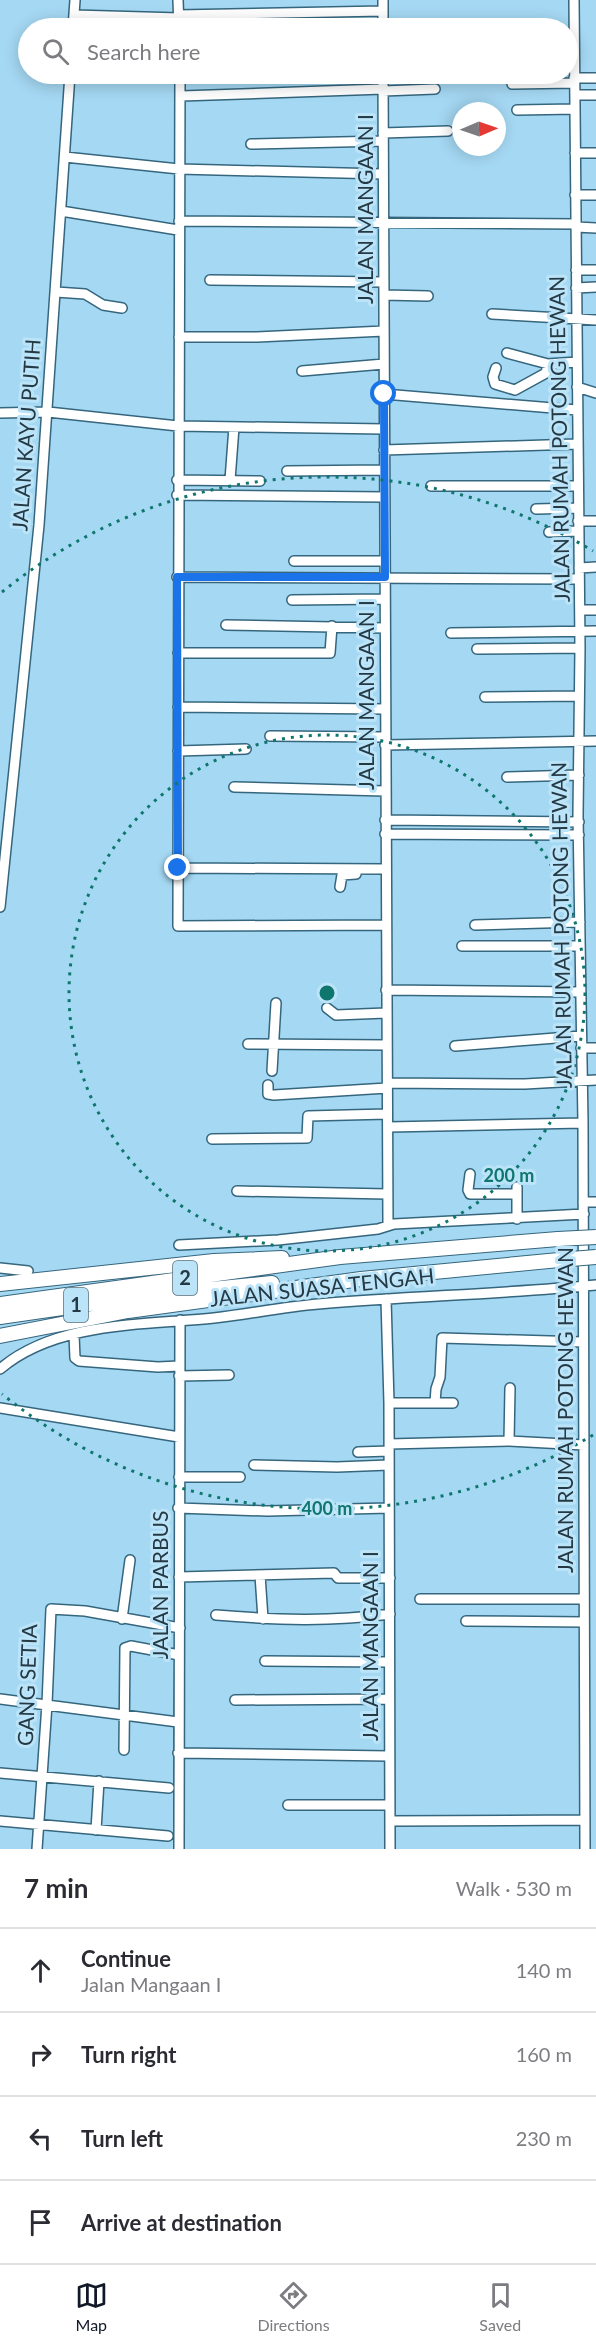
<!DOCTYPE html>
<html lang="en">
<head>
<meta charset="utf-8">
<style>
	body { margin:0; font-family:Lato,sans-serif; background:#f2f2f3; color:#2b2b33 }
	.compass { position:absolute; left:452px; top:102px; width:54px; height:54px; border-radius:50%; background:#fff; box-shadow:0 3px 15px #0003; rotate:88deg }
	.stop { position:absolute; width:18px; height:18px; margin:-14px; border:4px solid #1a73e8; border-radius:50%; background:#fff }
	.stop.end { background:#1a73e8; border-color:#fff; box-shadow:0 2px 6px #0008 }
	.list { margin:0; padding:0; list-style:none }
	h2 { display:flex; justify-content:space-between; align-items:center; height:78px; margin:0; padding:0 24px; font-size:26px }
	h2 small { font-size:20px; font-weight:400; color:#7c7c81 }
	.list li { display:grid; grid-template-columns:39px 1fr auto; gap:18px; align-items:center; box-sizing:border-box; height:84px; padding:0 24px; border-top:2px solid #e1e1e2 }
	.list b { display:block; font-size:22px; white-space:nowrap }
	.list p { margin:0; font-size:20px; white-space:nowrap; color:#7c7c81 }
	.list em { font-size:20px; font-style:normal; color:#7c7c81 }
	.icon { flex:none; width:33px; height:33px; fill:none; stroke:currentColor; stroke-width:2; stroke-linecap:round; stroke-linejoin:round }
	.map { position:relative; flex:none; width:596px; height:1849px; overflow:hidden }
	.search { position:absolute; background:#fff; box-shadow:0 3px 15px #0003; left:18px; right:18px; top:18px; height:66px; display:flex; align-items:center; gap:15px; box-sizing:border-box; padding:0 21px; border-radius:33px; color:#7c7c81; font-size:22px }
	.sheet { height:414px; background:#fff }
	nav { display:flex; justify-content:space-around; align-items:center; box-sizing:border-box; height:84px; border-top:2px solid #e1e1e2; background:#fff; font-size:16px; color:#7c7c81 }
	nav a { display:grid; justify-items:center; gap:3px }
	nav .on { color:#111827 }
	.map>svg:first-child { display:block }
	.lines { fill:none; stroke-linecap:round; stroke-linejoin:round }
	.stream { stroke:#35957a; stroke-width:2 }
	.minor-casing { stroke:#35667d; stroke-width:12 }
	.highway-casing { stroke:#35667d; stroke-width:16 }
	.minor { stroke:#fff; stroke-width:9 }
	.highway { stroke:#fff; stroke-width:14 }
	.highway-bridge-casing { stroke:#35667d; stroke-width:16; stroke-linecap:butt }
	.highway-bridge { stroke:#fff; stroke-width:14 }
	.route { stroke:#1a73e8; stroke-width:8 }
	.ring { fill:none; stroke:#0f766e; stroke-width:3; stroke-dasharray:3 6 }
	.labels { text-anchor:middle; stroke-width:6; stroke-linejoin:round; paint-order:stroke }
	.shield { fill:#bbe4f9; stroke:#516c7a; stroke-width:1.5 }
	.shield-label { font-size:20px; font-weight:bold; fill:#243944 }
	.street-label { font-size:21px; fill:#243944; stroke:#bbe4f9 }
	.centre { fill:#0f766e; stroke:#bbe4f9; stroke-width:3 }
	.ring-label { font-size:18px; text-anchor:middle; font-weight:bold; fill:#0f766e; stroke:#bbe4f9; stroke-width:6; stroke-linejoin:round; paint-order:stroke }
</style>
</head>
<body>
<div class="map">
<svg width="596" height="1849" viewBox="0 0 596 1849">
	<rect width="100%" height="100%" fill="#a5d8f3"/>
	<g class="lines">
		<!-- stream -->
		<path class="stream" d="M175,1624v-49
			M175,1651v-22
			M174,1720l1,-64
			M174,1849v-124"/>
		<defs>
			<path id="minor" d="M178,0l1,28
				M383,0v28
				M574,0l6,648 -2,167 5,308 2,726
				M74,15l105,3
				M178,15l205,-4
				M73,28l2,-28
				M180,74l-2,852 208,-1
				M383,74l5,1150
				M574,78h22
				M512,84l62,-1
				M383,91l52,-2
				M575,95h21
				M181,96l202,-7
				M517,110l58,-1
				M383,133l65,-2
				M251,144l132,-3
				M575,153h21
				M65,157l114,12 204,5
				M575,195h21
				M61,211l117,19
				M179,221l397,3
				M576,227l20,1
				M576,270h20
				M210,280l174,2
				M576,288l20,-1
				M56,292l29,2 18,11 19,3
				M384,295l44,1
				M492,314l104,6
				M179,337h78l127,-6
				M507,353l41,11 29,-2
				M496,368l-3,9 2,7 20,6 31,-17 2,-9
				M302,371l82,-7
				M577,387l19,6
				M384,394l193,16
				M0,413l48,-1 130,14 206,3
				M384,450l193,-6
				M287,471l97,-1
				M177,480l83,1
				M230,480l4,-53
				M431,486h147
				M177,495l207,2
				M536,509l42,-1
				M578,521h18
				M549,532l29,-1
				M294,561h90
				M579,568l17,-1
				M177,577l402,2
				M292,600l93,-1
				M580,610h16
				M226,625l159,3
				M451,633l145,-2
				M477,649l103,-1
				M178,653h152l2,-27
				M485,697l94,-1
				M178,707l207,2
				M270,736l115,1
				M385,745l211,-4
				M178,751l68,-2
				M507,777l72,-2
				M234,787l151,4
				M385,820l194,2
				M385,834l194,1
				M178,868l207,1
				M340,887l2,-12 14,-1
				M0,907l39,-382 31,-451
				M475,925l105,-3
				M462,946h118
				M386,990l195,2
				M327,1008l9,7 50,-2
				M248,1044l138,1
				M455,1046l126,-10
				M581,1048h15
				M272,1071l4,-68
				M388,1083l137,1 71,-4
				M268,1085v9l6,1 113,-7
				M389,1127l194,-4
				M212,1139l95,-1 1,-22 79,-2
				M470,1174l-2,16 2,4h47
				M237,1191l150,3
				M583,1202h13
				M517,1219v-32
				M179,1245l99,-5 100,-11 16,-5 190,-10
				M0,1268l28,3
				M386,1299l3,104 1,446
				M74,1335l1,23 4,3 79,6 21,-1
				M0,1369c56,-48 146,-44 214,-51 35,-4 69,-11 104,-14 93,-8 186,-10 278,-19
				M179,1376l50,-1
				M389,1403h64
				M435,1403l1,-14 4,-12 2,-39 141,4
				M0,1408l179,29
				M509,1441l1,-53
				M389,1444l120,-3 75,4
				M358,1452l31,-1
				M254,1465l83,2 52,-2
				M179,1477h61
				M178,1508l89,3 122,-3
				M260,1575l3,44
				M179,1577l155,-4 4,5h52
				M420,1599h163
				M216,1615c61,5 114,7 174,-1
				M122,1619l8,-59
				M466,1621l118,1
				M265,1661l123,1
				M0,1699l178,23
				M235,1700l154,-1
				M124,1750l1,-102 6,-2 48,9
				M178,1753l210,3
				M0,1773l169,15
				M288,1805h102
				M0,1821l168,15
				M390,1821l194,-1
				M96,1830l3,-49
				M37,1849l10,-145 4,-95 34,2 95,17
				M179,1849l1,-529"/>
			<path id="highway" d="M0,1284l214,-23 68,-3
				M0,1304l340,-47 218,-18
				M0,1317l152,-22 120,-12
				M0,1336l128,-25 233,-32 198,-19"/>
		</defs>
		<!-- minor casing -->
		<use href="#minor" class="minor-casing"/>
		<!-- highway casing -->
		<use href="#highway" class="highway-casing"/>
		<!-- minor -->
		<use href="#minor" class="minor"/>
		<!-- highway -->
		<use href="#highway" class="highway"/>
		<defs>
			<path id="highway-bridge" d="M558,1239l38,-2
				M559,1260l37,-3"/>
		</defs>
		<!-- highway-bridge casing -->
		<use href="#highway-bridge" class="highway-bridge-casing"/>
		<!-- highway-bridge -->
		<use href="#highway-bridge" class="highway-bridge"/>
	</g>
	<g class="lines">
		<!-- route -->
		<path class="route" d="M178,868l-1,-291h208l-1,-183"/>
	</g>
	<!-- distance rings -->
	<g class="ring">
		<circle cx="327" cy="993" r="258"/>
		<path d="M593 1435A516 516 0 0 1 2 1394M2 592A516 516 0 0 1 593 551"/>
	</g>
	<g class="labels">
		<!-- shield labels -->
		<g class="shield">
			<rect x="173" y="1261" width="24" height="34" rx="4.5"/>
			<rect x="64" y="1288" width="24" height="34" rx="4.5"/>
		</g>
		<g class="shield-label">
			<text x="185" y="1285">2</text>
			<text x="76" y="1312">1</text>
		</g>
		<!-- street labels -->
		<g class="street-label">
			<text transform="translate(366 209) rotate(-90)" y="7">JALAN MANGAAN I</text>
			<text transform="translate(27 435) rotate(-86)" y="7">JALAN KAYU PUTIH</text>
			<text transform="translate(560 439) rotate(-91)" y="7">JALAN RUMAH POTONG HEWAN</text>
			<text transform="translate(367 695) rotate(-90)" y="7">JALAN MANGAAN I</text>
			<text transform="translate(562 925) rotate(-91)" y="7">JALAN RUMAH POTONG HEWAN</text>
			<text transform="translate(322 1288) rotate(-6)" y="7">JALAN SUASA TENGAH</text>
			<text transform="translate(566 1410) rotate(-90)" y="7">JALAN RUMAH POTONG HEWAN</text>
			<text transform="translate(161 1585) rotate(-90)" y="7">JALAN PARBUS</text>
			<text transform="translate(371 1646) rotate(-90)" y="7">JALAN MANGAAN I</text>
			<text transform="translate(28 1685) rotate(-88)" y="7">GANG SETIA</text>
		</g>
	</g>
	<circle cx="327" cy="993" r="9" class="centre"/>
	<g class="ring-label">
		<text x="509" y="1182">200 m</text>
		<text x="327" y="1515">400 m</text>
	</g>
</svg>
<svg class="compass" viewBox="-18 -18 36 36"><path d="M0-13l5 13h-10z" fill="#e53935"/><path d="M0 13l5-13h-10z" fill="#7c7c81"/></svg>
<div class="stop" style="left:384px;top:394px"></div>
<div class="stop end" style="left:178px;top:868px"></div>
<div class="search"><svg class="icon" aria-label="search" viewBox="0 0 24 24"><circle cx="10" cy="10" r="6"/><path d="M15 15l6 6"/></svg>Search here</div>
</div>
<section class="sheet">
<h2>7 min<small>Walk · 530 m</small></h2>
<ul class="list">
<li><svg class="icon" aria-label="ahead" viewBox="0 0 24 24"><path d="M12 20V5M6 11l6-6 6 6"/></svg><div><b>Continue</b><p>Jalan Mangaan I</p></div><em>140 m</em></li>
<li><svg class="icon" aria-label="right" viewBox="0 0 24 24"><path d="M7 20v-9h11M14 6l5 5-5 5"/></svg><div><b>Turn right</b></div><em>160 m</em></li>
<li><svg class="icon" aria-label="left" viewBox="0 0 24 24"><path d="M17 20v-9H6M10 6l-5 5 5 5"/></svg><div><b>Turn left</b></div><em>230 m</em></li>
<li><svg class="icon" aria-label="arrive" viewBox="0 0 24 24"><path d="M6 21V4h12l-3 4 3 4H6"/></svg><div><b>Arrive at destination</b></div></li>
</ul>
</section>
<nav>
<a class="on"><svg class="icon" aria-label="map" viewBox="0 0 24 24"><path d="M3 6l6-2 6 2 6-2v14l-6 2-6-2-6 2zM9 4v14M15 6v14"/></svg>Map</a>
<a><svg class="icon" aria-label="directions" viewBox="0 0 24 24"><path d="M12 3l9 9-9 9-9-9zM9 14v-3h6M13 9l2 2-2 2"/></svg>Directions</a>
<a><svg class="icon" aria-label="saved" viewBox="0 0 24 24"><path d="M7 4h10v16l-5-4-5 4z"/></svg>Saved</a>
</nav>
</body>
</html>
